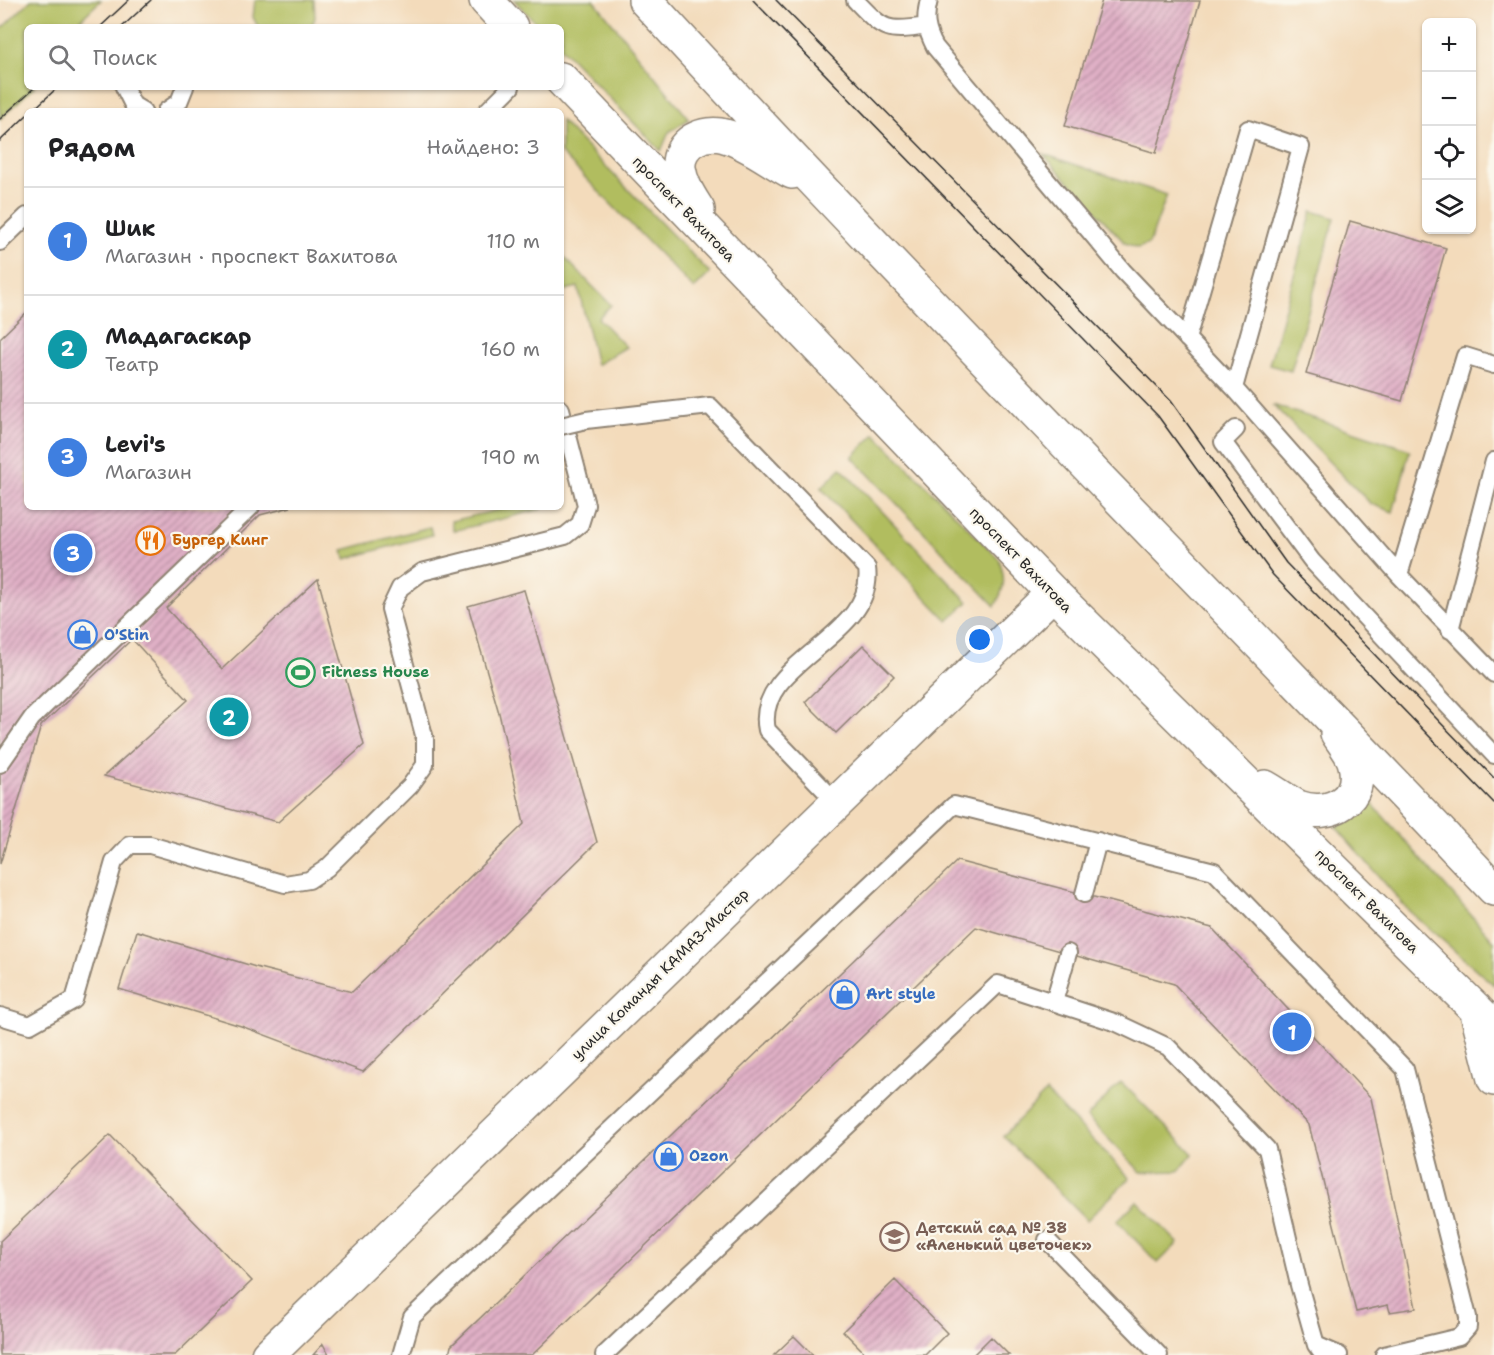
<!DOCTYPE html>
<html lang="ru">
<head>
<meta charset="utf-8">
<style>
	body { margin:0; font-family:"Shantell Sans",sans-serif; background:#f2f2f2; color:#202124 }
	.controls { position:absolute; right:18px; top:18px; display:grid; overflow:hidden; border-radius:9px; box-shadow:0 2px 4px #0004 }
	.controls button { width:54px; height:54px; display:grid; place-items:center; padding:0; border:0; border-bottom:2px solid #e0e0e0; background:#fff; color:#202124; font:30px sans-serif }
	.you { position:absolute; left:980px; top:640px; width:21px; height:21px; margin:-15px; border:4px solid #fff; border-radius:50%; background:#1a73e8; box-shadow:0 0 0 9px #1a73e833 }
	.badge { display:grid; place-items:center; width:39px; height:39px; border-radius:50%; background:#0f766e; color:#fff; font-size:20px; font-weight:700 }
	.pin { position:absolute; translate:-50% -50%; border:3px solid #fff; box-shadow:0 2px 6px #0006 }
	.list { margin:0; padding:0; list-style:none }
	h2 { display:flex; justify-content:space-between; align-items:center; height:78px; margin:0; padding:0 24px; font-size:26px }
	h2 small { font-size:20px; font-weight:400; color:#757577 }
	.list li { display:grid; grid-template-columns:39px 1fr auto; gap:18px; align-items:center; box-sizing:border-box; height:108px; padding:0 24px; border-top:2px solid #e0e0e0 }
	.list b { display:block; font-size:22px; white-space:nowrap }
	.list p { margin:0; font-size:20px; white-space:nowrap; color:#757577 }
	.list em { font-size:20px; font-style:normal; color:#757577 }
	.icon { flex:none; width:33px; height:33px; fill:none; stroke:currentColor; stroke-width:2; stroke-linecap:round; stroke-linejoin:round }
	.map { position:relative; flex:none; width:1494px; height:1355px; overflow:hidden }
	.search { position:absolute; background:#fff; box-shadow:0 2px 4px #0004; left:24px; top:24px; width:540px; height:66px; display:flex; align-items:center; gap:15px; box-sizing:border-box; padding:0 21px; border-radius:9px; color:#757577; font-size:22px }
	.panel { position:absolute; background:#fff; box-shadow:0 2px 4px #0004; left:24px; top:108px; width:540px; height:402px; border-radius:9px }
	.map>svg:first-child { display:block }
	.green { fill:#b1bd5e; stroke:#6e7444; stroke-width:1.5 }
	.building { fill:url(#building-hatch) }
	.lines { fill:none; stroke-linecap:round; stroke-linejoin:round }
	.service-casing { stroke:#8f8373; stroke-width:20 }
	.minor-casing { stroke:#8f8373; stroke-width:36 }
	.secondary-casing { stroke:#8f8373; stroke-width:36 }
	.service { stroke:#fff; stroke-width:16 }
	.minor { stroke:#fff; stroke-width:33 }
	.secondary { stroke:#fff; stroke-width:33 }
	.tram { stroke:#2b2b2b; stroke-width:1.5 }
	.service-bridge-casing { stroke:#8f8373; stroke-width:20; stroke-linecap:butt }
	.service-bridge { stroke:#fff; stroke-width:16 }
	.labels { text-anchor:middle; stroke-width:4.5; stroke-linejoin:round; paint-order:stroke }
	.street-label { font-size:15px; fill:#2b2b2b; stroke:#fbf7ec }
	.food-label { font-size:15px; font-weight:bold; fill:#c56008; stroke:#fbf7ec; text-anchor:start }
	.shop-label { font-size:15px; font-weight:bold; fill:#366cbe; stroke:#fbf7ec; text-anchor:start }
	.leisure-label { font-size:15px; font-weight:bold; fill:#27864d; stroke:#fbf7ec; text-anchor:start }
	.education-label { font-size:15px; font-weight:bold; fill:#785e54; stroke:#fbf7ec; text-anchor:start }
</style>
</head>
<body>
<div class="map">
<svg width="1494" height="1355" viewBox="0 0 1494 1355">
	<defs>
		<pattern id="building-hatch" width="6" height="6" patternUnits="userSpaceOnUse" patternTransform="scale(1.5)"><rect width="6" height="6" fill="#e0b0c6"/><path d="M-1 1l2-2M0 6l6-6M5 7l2-2" fill="none" stroke="#b68fa1"/></pattern>
	</defs>
	<rect width="100%" height="100%" fill="#fbf7ec"/>
	<filter id="ink" filterUnits="userSpaceOnUse"><feTurbulence type="fractalNoise" baseFrequency=".0167" numOctaves="2"/><feDisplacementMap in="SourceGraphic" scale="12" xChannelSelector="R" yChannelSelector="G"/><feConvolveMatrix kernelMatrix="1 2 1 2 8 2 1 2 1" color-interpolation-filters="sRGB"/></filter>
	<filter id="wash" filterUnits="userSpaceOnUse"><feTurbulence type="fractalNoise" baseFrequency=".008" numOctaves="4" result="noise"/><feDisplacementMap in="SourceGraphic" scale="24" xChannelSelector="R" yChannelSelector="G"/><feGaussianBlur stdDeviation="1.35" result="paint"/><feColorMatrix in="noise" values="0 0 0 0 0 0 0 0 0 0 0 0 0 0 0 0 0 1.4 0 .05"/><feComposite in="paint" operator="in"/></filter>
	<g filter="url(#wash)">
		<rect width="100%" height="100%" fill="#f3dbbb"/>
		<!-- green -->
		<path class="green" d="M31,0h70l-28,27h-46v60h7l-34,32v-89z
			M255,0h59l1,18 -4,9h-53l-5,-10z
			M514,0h80l95,119 -20,13 -8,19 -100,-103v-21h-21z
			M561,121l149,152 -16,16 -133,-136z
			M1043,154l124,41 -18,49 -11,4 -13,-5z
			M1312,211l23,7 -44,153 -22,-6z
			M561,254l50,51 -13,13 28,29 -30,18 -18,-78 -17,4z
			M1273,405l137,45 -17,62 -22,-8z
			M875,434l124,125c7,20 6,29 -4,47l-143,-149z
			M841,468l127,134 -20,19 -127,-133z
			M511,507h30l1,2 -89,22 -2,-10z
			M430,527l2,8 -87,24 -2,-9z
			M1367,798l127,143v44l-85,-74 -73,-84c15,-5 27,-13 31,-29z
			M1121,1082l72,72 -14,17 -38,1 -54,-55z
			M1046,1092l84,86 -43,42 -84,-84z
			M1137,1201l41,42 -20,20 -41,-42z"/>
		<g id="blocks">
			<!-- building -->
			<path class="building" d="M1102,0l98,1 -44,152 -91,-27z
				M1350,221l96,27 -44,153 -96,-27z
				M27,312v195h264l-31,8 -94,93 56,61 96,-90 46,166 -86,77 -174,-46 84,-76 -56,-61 -91,87 -41,138v-526z
				M524,590l73,252 -234,230 -122,-46 -122,-37 18,-58 122,37 93,24 172,-168 -25,-111 -31,-107z
				M863,645l31,31 -58,57 -31,-31z
				M957,861l255,67 159,170 45,210 -26,4 -2,-7 -32,7 -47,-187 -135,-141 -198,-57 -444,428h-83l2,-9z
				M110,1135l142,146 -77,74h-175v-114z
				M895,1280l52,53 -22,22h-58l-24,-24z
				M794,1336l19,19h-39z
				M991,1337l18,18h-36z
				M323,1344l6,11h-16z"/>
		</g>
	</g>
	<g filter="url(#ink)">
		<use href="#blocks" fill-opacity="0" stroke="#8f8373" stroke-width="1.5"/>
		<g class="lines">
			<defs>
				<path id="service" d="M855,0c28,29 30,33 71,26
					M929,0c-5,19 -3,30 6,47l188,224 111,117 165,187 95,99
					M124,87l9,18 10,6
					M166,111l13,-9 6,-15
					M487,111l24,-24
					M0,242l27,-26
					M1187,339l61,-210 53,18 -67,241
					M586,420l124,-14 157,162c10,70 -115,94 -100,162l70,73
					M1236,429l-13,13 89,119 182,194
					M1399,575l66,-219 29,9
					M1450,630l44,-169
					M0,764l32,-46 219,-211
					M1084,894l14,-53
					M1054,1002l14,-49
					M0,1016l30,9 44,-25 40,-138 16,-17h20l135,39 24,-4 18,-12 83,-82 15,-21v-26l-35,-130 10,-21 22,-16 143,-36 15,-12 6,-19 -25,-96
					M1047,1240l112,115
					M1316,1345l23,10
					M401,1355l11,-38 542,-512 260,66 191,198 63,248v10l-9,10 -75,18
					M604,1355l394,-371 119,39 51,24 99,102 32,136 17,60 7,10"/>
				<path id="minor" d="M268,1355l785,-762"/>
				<path id="secondary" d="M486,0l25,27
					M645,0c277,302 568,591 849,889
					M561,79l492,514 441,434
					M698,210c-8,-13 -17,-26 -19,-42 -2,-26 25,-38 46,-32 23,6 46,25 67,36
					M1265,787c11,6 22,15 33,20 32,12 68,-8 56,-46 -3,-9 -12,-20 -17,-28
					M1476,1009l18,70"/>
			</defs>
			<!-- service casing -->
			<use href="#service" class="service-casing"/>
			<!-- minor casing -->
			<use href="#minor" class="minor-casing"/>
			<!-- secondary casing -->
			<use href="#secondary" class="secondary-casing"/>
			<!-- service -->
			<use href="#service" class="service"/>
			<!-- minor -->
			<use href="#minor" class="minor"/>
			<!-- secondary -->
			<use href="#secondary" class="secondary"/>
			<!-- tram -->
			<path class="tram" d="M753,0l405,416 115,159 221,228
				M776,0l395,401 115,162 208,215
				M100,27l29,-27
				M122,27l29,-27
				M32,111l26,-24
				M0,119l35,-32
				M0,141l27,-26"/>
			<defs>
				<path id="service-bridge" d="M561,426l25,-6"/>
			</defs>
			<!-- service-bridge casing -->
			<use href="#service-bridge" class="service-bridge-casing"/>
			<!-- service-bridge -->
			<use href="#service-bridge" class="service-bridge"/>
		</g>
	</g>
	<!-- icons -->
	<defs>
		<symbol id="restaurant-ring" viewBox="-11 -11 22 22"><circle r="9.5" fill="#fbf7ec" stroke="#e8710a" stroke-width="1.5"/><path d="M-5-6h1v4h1v-4h1v4h1v-4h1v5L-1.5 .5V6h-2V.5L-5-1ZM5-6V6H3V1.5H1.5Q1.5-4 5-6Z" fill="#e8710a"/></symbol>
		<symbol id="shop-ring" viewBox="-11 -11 22 22"><circle r="9.5" fill="#fbf7ec" stroke="#3f7fe0" stroke-width="1.5"/><path d="M-5-2.5h2.3a2.7 3.5 0 0 1 5.4 0H5L5.5 6h-11ZM-1.5-2.5h3a1.5 2.3 0 0 0-3 0Z" fill="#3f7fe0"/></symbol>
		<symbol id="stadium-ring" viewBox="-11 -11 22 22"><circle r="9.5" fill="#fbf7ec" stroke="#2e9e5b" stroke-width="1.5"/><path d="M0-5a6.5 5 0 1 0 0 10a6.5 5 0 1 0 0-10ZM-3.5-1.8h7v3.6h-7Z" fill="#2e9e5b"/></symbol>
		<symbol id="school-ring" viewBox="-11 -11 22 22"><circle r="9.5" fill="#fbf7ec" stroke="#8d6e63" stroke-width="1.5"/><path d="M0-5L7-2L0 1L-7-2ZM-4 1L0 2.5L4 1V4Q0 6-4 4Z" fill="#8d6e63"/></symbol>
	</defs>
	<g fill-rule="evenodd">
		<use href="#restaurant-ring" x="134" y="524" width="33" height="33"/>
		<use href="#shop-ring" x="66" y="618" width="33" height="33"/>
		<use href="#stadium-ring" x="284" y="656" width="33" height="33"/>
		<use href="#shop-ring" x="828" y="978" width="33" height="33"/>
		<use href="#shop-ring" x="652" y="1140" width="33" height="33"/>
		<use href="#school-ring" x="878" y="1220" width="33" height="33"/>
	</g>
	<g class="labels">
		<!-- street labels -->
		<g class="street-label">
			<text transform="translate(684 209) rotate(46)" y="5">проспект Вахитова</text>
			<text transform="translate(1021 560) rotate(46)" y="5">проспект Вахитова</text>
			<text transform="translate(1367 901) rotate(45)" y="5">проспект Вахитова</text>
			<text transform="translate(660 974) rotate(-44)" y="5">улица Команды КАМАЗ-Мастер</text>
		</g>
		<!-- food labels -->
		<g class="food-label">
			<text x="172" y="545">Бургер Кинг</text>
		</g>
		<!-- shop labels -->
		<g class="shop-label">
			<text x="104" y="640">O'Stin</text>
			<text x="866" y="999">Art style</text>
			<text x="689" y="1161">Ozon</text>
		</g>
		<!-- leisure labels -->
		<g class="leisure-label">
			<text x="322" y="677">Fitness House</text>
		</g>
		<!-- education labels -->
		<g class="education-label">
			<text x="916" y="1233">Детский сад № 38<tspan x="916" dy="17">«Аленький цветочек»</tspan></text>
		</g>
	</g>
</svg>
<div class="controls">
<button>+</button>
<button>−</button>
<button><svg class="icon" aria-label="locate" viewBox="0 0 24 24"><circle cx="12" cy="12" r="6"/><path d="M12 2v4M12 18v4M2 12h4M18 12h4"/></svg></button>
<button><svg class="icon" aria-label="layers" viewBox="0 0 24 24"><path d="M12 4l9 5-9 5-9-5zM3 14l9 5 9-5"/></svg></button>
</div>
<div class="you"></div>
<div class="pin badge" style="left:1292px;top:1032px;background:#3f7fe0">1</div>
<div class="pin badge" style="left:229px;top:717px;background:#0f9aa8">2</div>
<div class="pin badge" style="left:73px;top:553px;background:#3f7fe0">3</div>
<div class="search"><svg class="icon" aria-label="search" viewBox="0 0 24 24"><circle cx="10" cy="10" r="6"/><path d="M15 15l6 6"/></svg>Поиск</div>
<section class="panel">
<h2>Рядом<small>Найдено: 3</small></h2>
<ul class="list">
<li><span class="badge" style="background:#3f7fe0">1</span><div><b>Шик</b><p>Магазин · проспект Вахитова</p></div><em>110 m</em></li>
<li><span class="badge" style="background:#0f9aa8">2</span><div><b>Мадагаскар</b><p>Театр</p></div><em>160 m</em></li>
<li><span class="badge" style="background:#3f7fe0">3</span><div><b>Levi's</b><p>Магазин</p></div><em>190 m</em></li>
</ul>
</section>
</div>
</body>
</html>
